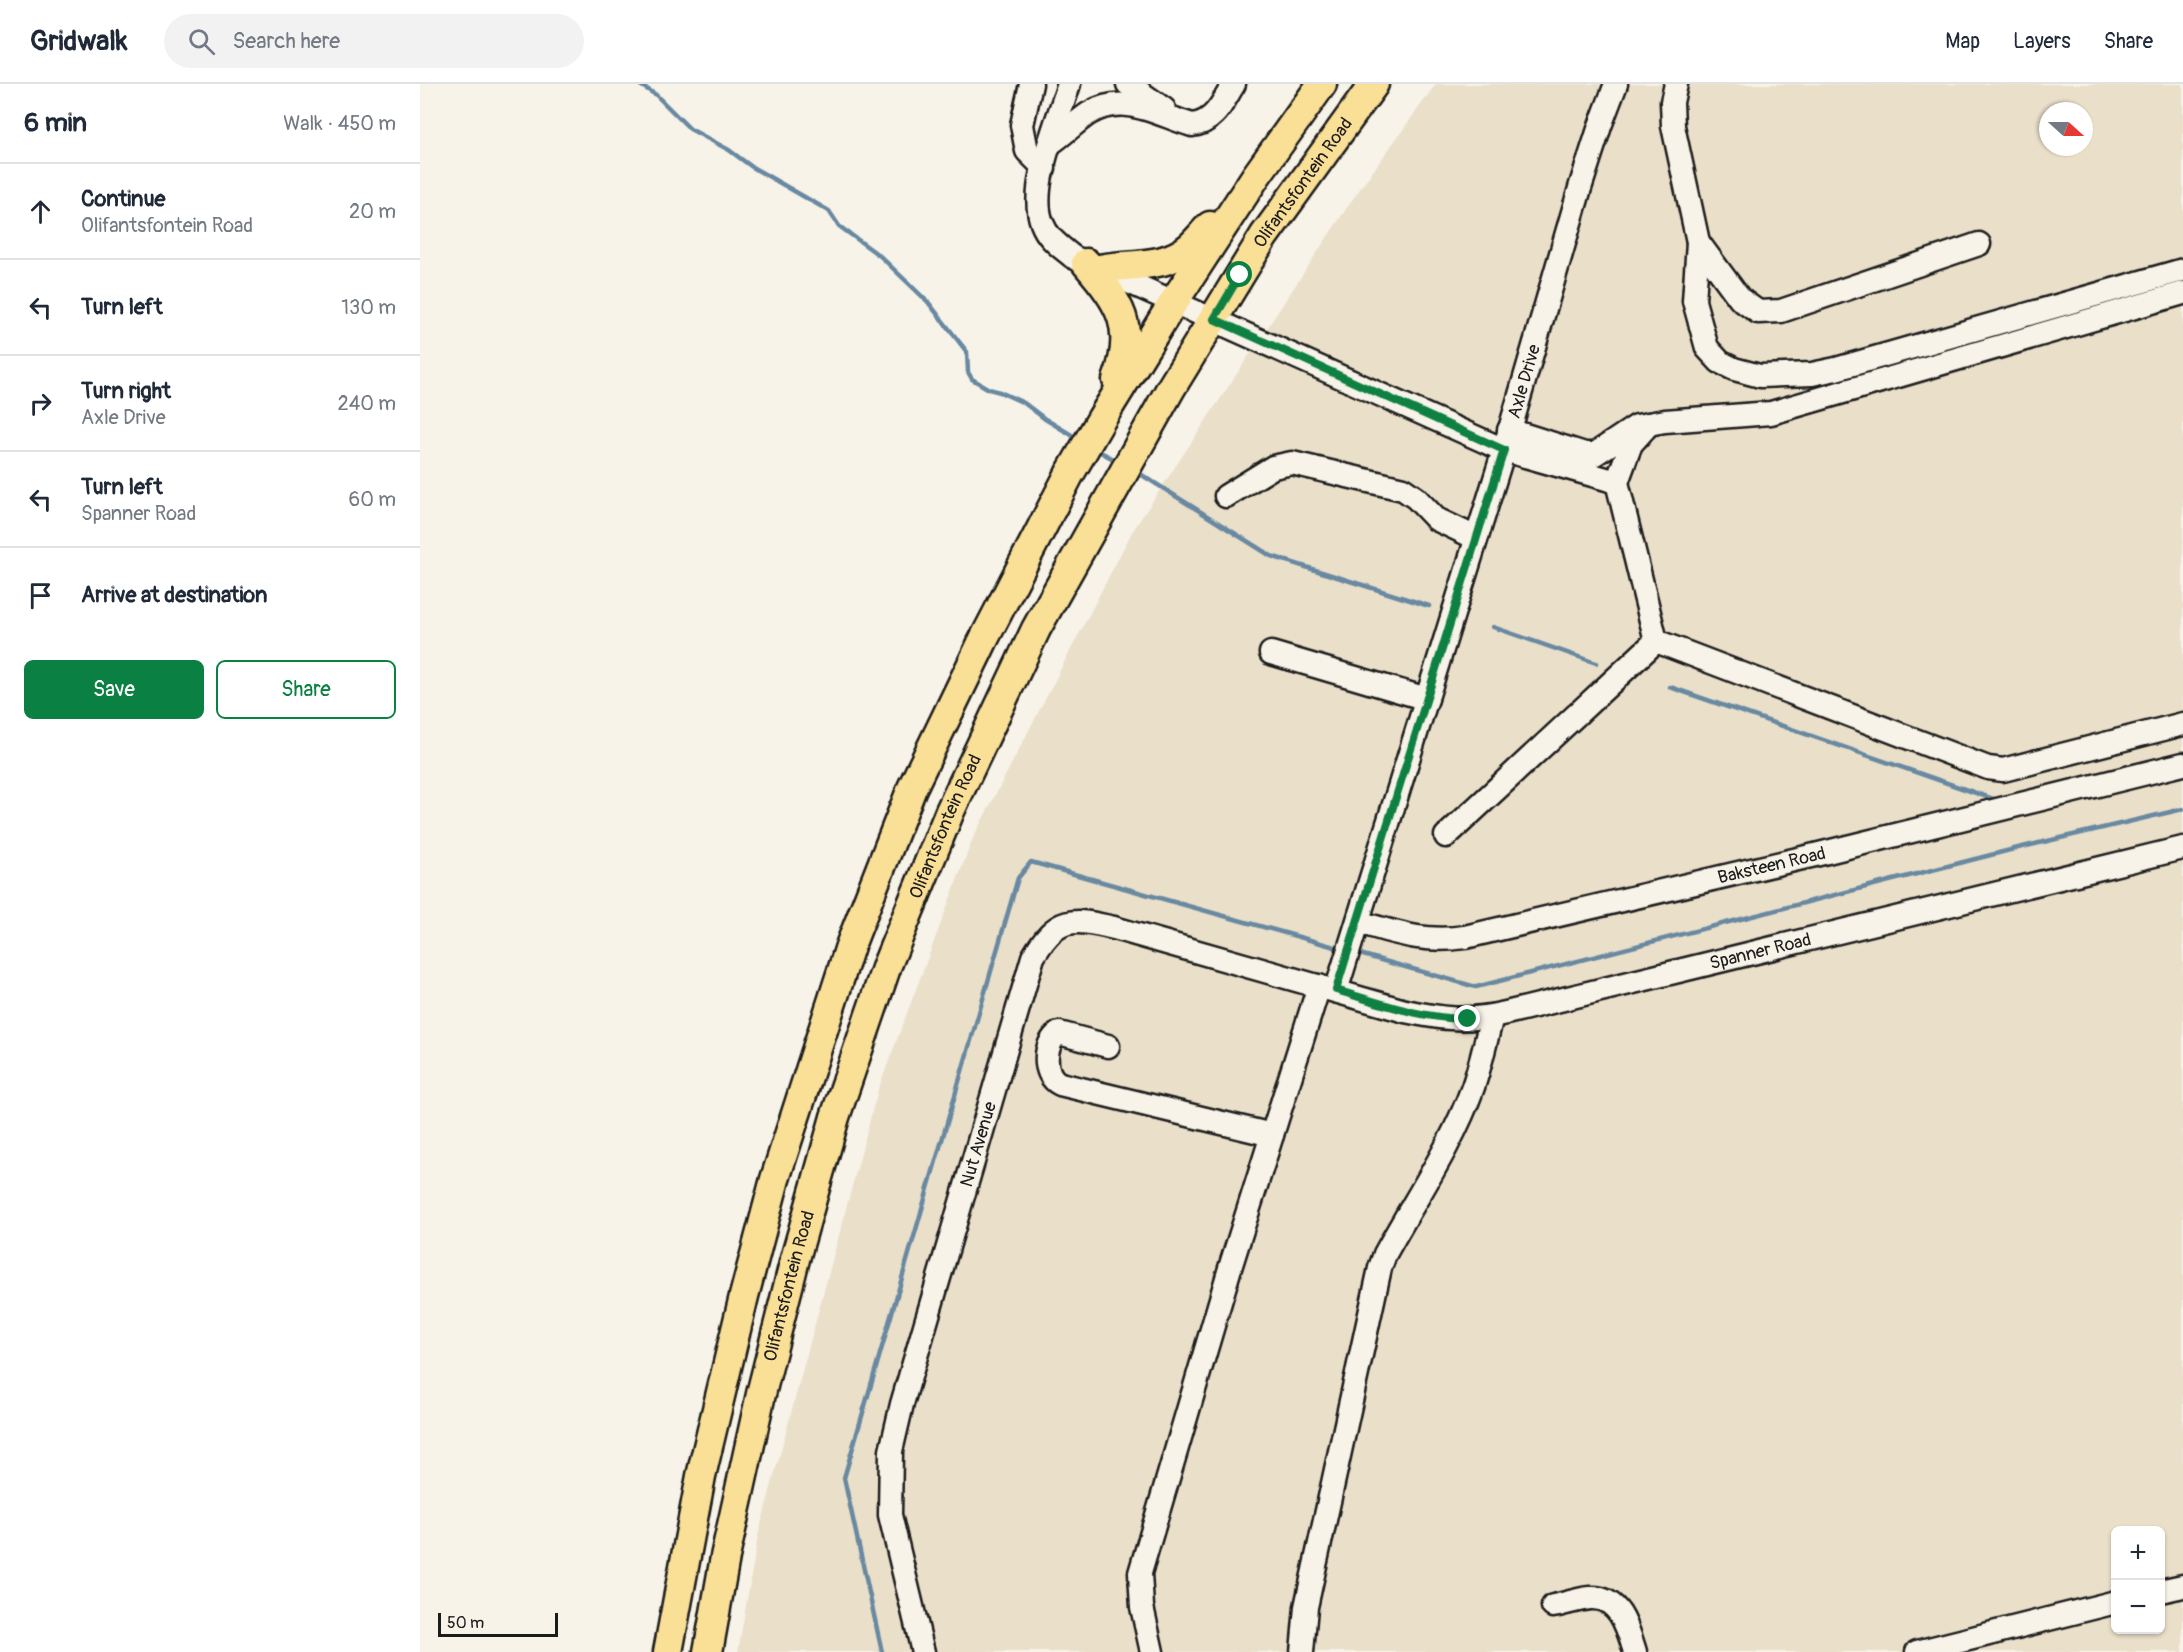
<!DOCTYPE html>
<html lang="en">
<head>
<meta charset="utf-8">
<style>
	body { margin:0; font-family:Pangolin,sans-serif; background:#f2f2f3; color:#1f2937 }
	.controls { position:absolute; right:18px; bottom:18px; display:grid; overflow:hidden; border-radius:9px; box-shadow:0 2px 4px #0004 }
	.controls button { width:54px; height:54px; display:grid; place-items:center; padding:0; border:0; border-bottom:2px solid #e0e1e3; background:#fff; color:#1f2937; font:30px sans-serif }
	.compass { position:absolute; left:1619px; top:18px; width:54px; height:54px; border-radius:50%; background:#fff; box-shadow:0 2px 4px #0004; rotate:111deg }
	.scale { position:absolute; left:18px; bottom:15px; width:120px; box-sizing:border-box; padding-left:6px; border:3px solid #1c1c1c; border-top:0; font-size:16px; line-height:21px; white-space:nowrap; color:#1c1c1c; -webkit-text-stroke:4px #f7f3e8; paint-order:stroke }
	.stop { position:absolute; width:18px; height:18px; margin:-14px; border:4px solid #0b8043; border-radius:50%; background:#fff }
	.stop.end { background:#0b8043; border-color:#fff; box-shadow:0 2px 6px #0008 }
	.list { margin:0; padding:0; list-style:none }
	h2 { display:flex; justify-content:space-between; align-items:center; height:78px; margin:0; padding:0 24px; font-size:26px }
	h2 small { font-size:20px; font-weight:400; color:#747a83 }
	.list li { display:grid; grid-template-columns:39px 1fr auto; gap:18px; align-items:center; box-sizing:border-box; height:96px; padding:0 24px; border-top:2px solid #e0e1e3 }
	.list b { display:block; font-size:22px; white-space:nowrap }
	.list p { margin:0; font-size:20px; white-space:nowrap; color:#747a83 }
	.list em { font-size:20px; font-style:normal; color:#747a83 }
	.actions { display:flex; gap:12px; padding:18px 24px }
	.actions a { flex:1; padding:14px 0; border:2px solid #0b8043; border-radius:9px; text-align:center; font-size:21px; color:#0b8043 }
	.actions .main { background:#0b8043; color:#fff }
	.icon { flex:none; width:33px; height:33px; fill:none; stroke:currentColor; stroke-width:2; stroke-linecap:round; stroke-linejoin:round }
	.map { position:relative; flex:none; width:1763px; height:1568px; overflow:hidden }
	header { display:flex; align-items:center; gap:36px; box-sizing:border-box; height:84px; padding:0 30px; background:#fff; border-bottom:2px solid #e0e1e3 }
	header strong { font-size:28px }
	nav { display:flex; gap:33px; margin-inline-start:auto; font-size:21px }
	.search { width:420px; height:54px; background:#f2f2f3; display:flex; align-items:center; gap:15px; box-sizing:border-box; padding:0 21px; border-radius:33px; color:#747a83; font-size:22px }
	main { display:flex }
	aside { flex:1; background:#fff }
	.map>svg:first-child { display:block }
	.built { fill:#eadfc9; fill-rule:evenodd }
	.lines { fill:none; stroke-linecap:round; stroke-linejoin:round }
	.stream { stroke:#6889a1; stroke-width:4.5 }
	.minor-casing { stroke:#1c1c1c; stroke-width:27 }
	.major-casing { stroke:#1c1c1c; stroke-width:33 }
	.minor { stroke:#f7f3e8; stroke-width:22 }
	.major { stroke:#fadf96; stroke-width:28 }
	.route { stroke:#0b8043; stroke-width:8 }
	.labels { text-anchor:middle; stroke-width:4.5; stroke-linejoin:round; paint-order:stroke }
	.street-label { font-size:18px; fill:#1c1c1c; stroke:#f7f3e8 }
</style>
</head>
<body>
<header>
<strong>Gridwalk</strong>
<div class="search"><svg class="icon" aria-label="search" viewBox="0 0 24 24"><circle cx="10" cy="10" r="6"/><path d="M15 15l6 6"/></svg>Search here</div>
<nav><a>Map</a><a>Layers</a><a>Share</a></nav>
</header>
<main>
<aside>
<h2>6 min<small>Walk · 450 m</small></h2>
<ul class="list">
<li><svg class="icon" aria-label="ahead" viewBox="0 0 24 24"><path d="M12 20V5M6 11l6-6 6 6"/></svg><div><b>Continue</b><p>Olifantsfontein Road</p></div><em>20 m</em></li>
<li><svg class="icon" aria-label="left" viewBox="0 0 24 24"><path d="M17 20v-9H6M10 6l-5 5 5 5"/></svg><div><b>Turn left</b></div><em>130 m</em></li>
<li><svg class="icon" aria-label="right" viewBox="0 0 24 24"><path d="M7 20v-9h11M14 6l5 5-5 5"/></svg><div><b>Turn right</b><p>Axle Drive</p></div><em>240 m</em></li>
<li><svg class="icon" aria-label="left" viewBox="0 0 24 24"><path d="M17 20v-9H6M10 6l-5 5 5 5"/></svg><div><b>Turn left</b><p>Spanner Road</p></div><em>60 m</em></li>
<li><svg class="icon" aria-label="arrive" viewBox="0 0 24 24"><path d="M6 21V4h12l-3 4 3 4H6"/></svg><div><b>Arrive at destination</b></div></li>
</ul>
<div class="actions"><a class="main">Save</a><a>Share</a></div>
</aside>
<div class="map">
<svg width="1763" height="1568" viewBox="0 0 1763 1568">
	<rect width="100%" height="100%" fill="#f7f3e8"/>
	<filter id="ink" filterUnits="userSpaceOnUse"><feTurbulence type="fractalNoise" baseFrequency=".0167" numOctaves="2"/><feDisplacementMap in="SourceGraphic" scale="12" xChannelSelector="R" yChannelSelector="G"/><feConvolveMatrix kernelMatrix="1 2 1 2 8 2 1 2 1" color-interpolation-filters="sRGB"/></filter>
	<g filter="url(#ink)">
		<!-- built -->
		<path class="built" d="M1016,0h747v1568h-1445l20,-116 120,-446 95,-252 159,-306 220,-332zM1628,27h36v36h-36zM1696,1446h44v100h-44z"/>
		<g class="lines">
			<!-- stream -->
			<path class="stream" d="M219,0l17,11 34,34 39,21 23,17 77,44 10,15 41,30 48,46 39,50 1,20 4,7 17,10 11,3 24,11 21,16 35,21
				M675,365l24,13
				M714,386l137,86 158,50
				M1073,543l103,36
				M1250,603l329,114
				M936,869l120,34 542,-139 165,-39
				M462,1568l-38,-174 174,-600 13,-16 311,87"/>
			<defs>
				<g id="minor">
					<path d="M611,0l-9,41 5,26 17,17"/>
					<path d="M649,0c-11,37 -41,103 -27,139 6,16 19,24 31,34l431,193 113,32"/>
					<path d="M708,0l36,25"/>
					<path d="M1256,0l-4,18 1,24 25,116 -4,59 13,47 13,14 14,7 26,7 52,-2 24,-5 347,-99"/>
					<path d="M631,59c13,-9 24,-20 37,-29 37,-22 67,0 104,11 23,-2 31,-24 42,-41"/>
					<path d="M1278,158l42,57 18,13 23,-1 198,-67"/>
					<path d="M1229,340l-18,20 -14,38 39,159 332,127 15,2 180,-46"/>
					<path d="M1089,346l76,24h10l42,-28 28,-5 106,-8 412,-120"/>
					<path d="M806,412l47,-29 19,-4 111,26 13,9 20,21 40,19"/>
					<path d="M851,569l156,46"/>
					<path d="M1026,752l210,-195"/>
					<path id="s1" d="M938,838c39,11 66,21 107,15l350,-82 368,-91"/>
					<path id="s2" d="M916,907l168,-541 76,-262 20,-62 16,-42"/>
					<path d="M688,962l-49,-13c-16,10 -17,42 1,51l212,51"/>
					<path d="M1740,1507l23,-5"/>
					<path d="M1133,1522c12,-2 25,-7 37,-8 30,-2 38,31 45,54"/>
					<path id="s3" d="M503,1568l-33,-137 1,-64 11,-47 131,-447c24,-41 39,-39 81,-29l291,83c38,8 62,11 101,2l677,-165"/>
					<path d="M732,1568l-10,-45 -2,-34 90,-305 89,-282"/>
					<path d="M882,1568l4,-45 74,-339 5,-14c30,-55 67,-108 88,-167 8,-23 13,-47 19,-71"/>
					<path d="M1497,1568l199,-50"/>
				</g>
				<g id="major">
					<path d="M666,179c34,40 51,64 31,117"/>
					<path d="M680,185c30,-6 65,0 90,-22 7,-6 13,-14 20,-21"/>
					<path d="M248,1568l33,-176 43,-180 31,-117 75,-233 62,-158 71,-147 86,-166 33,-57 71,-115 83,-127 66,-92"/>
					<path id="s4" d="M288,1568l17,-95 36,-163 34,-135 40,-142 52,-152 63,-154 86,-182 135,-241 93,-152 110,-152"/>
				</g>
			</defs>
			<!-- minor casing -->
			<use href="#minor" class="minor-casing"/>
			<!-- major casing -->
			<use href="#major" class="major-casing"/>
			<!-- minor -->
			<use href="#minor" class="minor"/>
			<!-- major -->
			<use href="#major" class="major"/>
		</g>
	</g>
	<g class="lines" filter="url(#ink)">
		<!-- route -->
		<path class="route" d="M820,191l-26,44 290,131 -168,540c44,13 87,29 132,29"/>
	</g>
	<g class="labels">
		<!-- street labels -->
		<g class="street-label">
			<text dy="6" stroke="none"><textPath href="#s4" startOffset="1599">Olifantsfontein Road</textPath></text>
			<text dy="6" stroke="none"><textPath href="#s2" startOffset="638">Axle Drive</textPath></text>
			<text dy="6" stroke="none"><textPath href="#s4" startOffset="861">Olifantsfontein Road</textPath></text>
			<text dy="6" stroke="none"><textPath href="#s1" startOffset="424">Baksteen Road</textPath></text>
			<text dy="6" stroke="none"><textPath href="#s3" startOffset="1482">Spanner Road</textPath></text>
			<text dy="6" stroke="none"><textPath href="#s3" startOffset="524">Nut Avenue</textPath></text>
			<text dy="6" stroke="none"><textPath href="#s4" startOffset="375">Olifantsfontein Road</textPath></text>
		</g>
	</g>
</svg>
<div class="controls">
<button>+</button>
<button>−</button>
</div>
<svg class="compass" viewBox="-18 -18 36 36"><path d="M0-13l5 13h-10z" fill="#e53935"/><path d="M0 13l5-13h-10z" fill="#747a83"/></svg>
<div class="scale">50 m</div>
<div class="stop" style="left:820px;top:191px"></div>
<div class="stop end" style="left:1048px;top:935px"></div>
</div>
</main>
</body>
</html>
